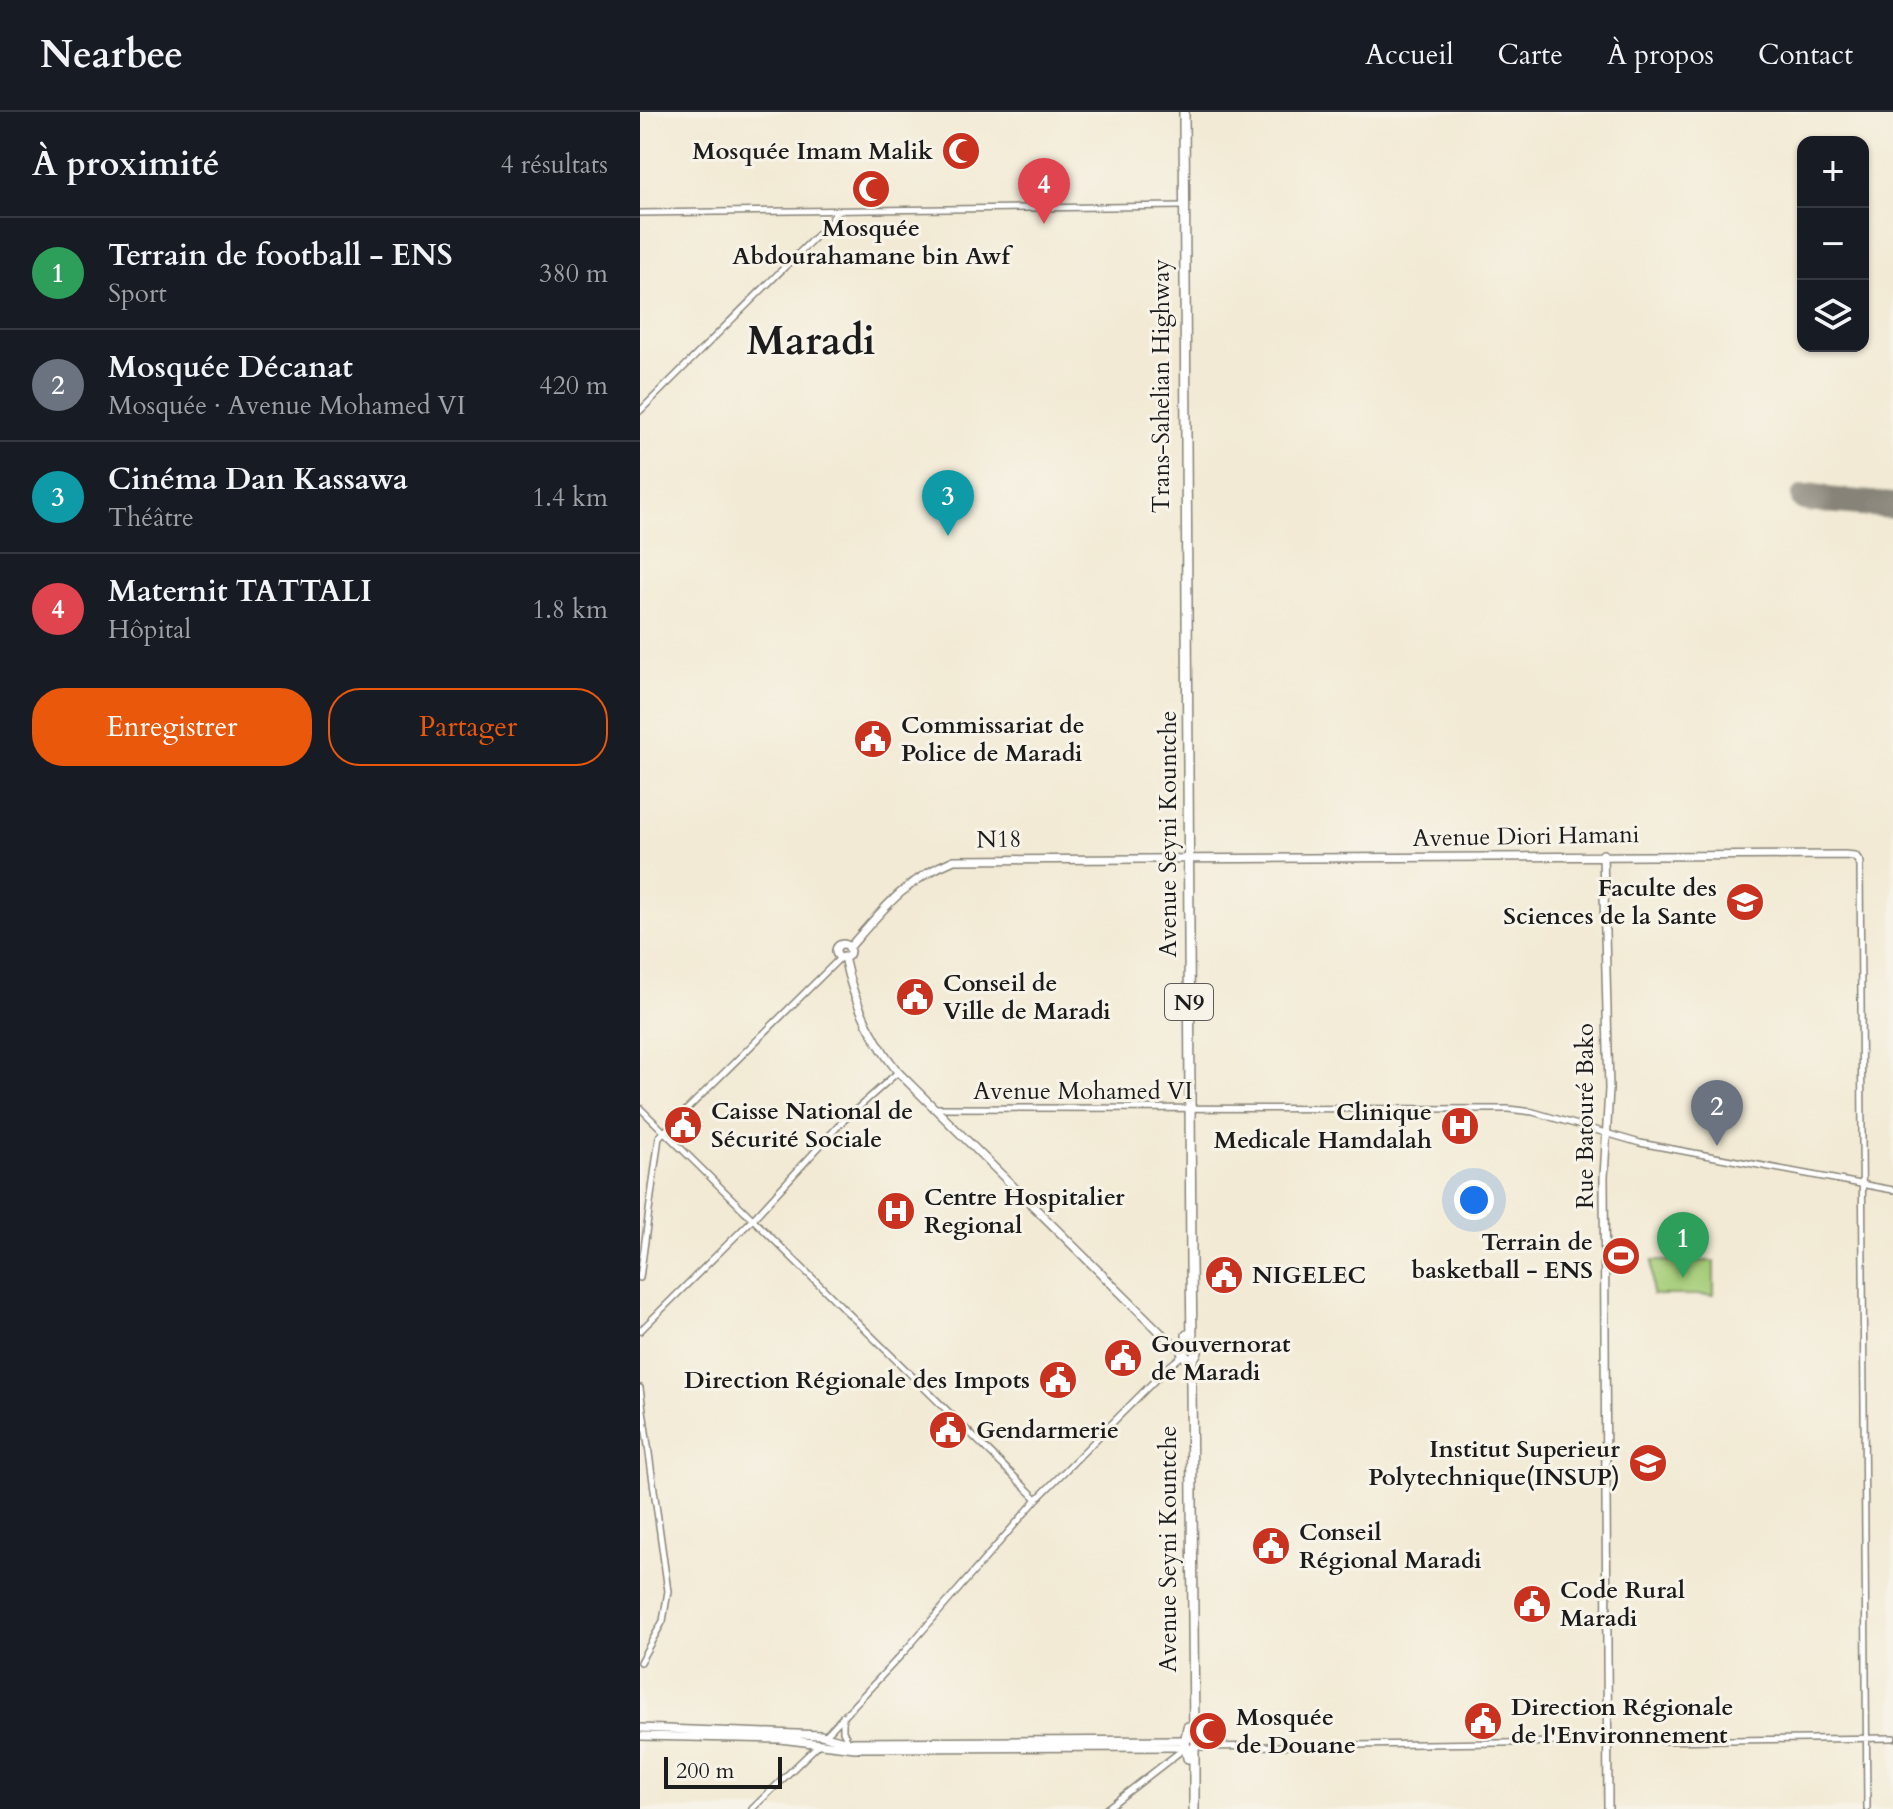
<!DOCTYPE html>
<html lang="fr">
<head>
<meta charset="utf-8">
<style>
	body { margin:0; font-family:Cardo,serif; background:#242831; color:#f1f3f6 }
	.controls { position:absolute; right:24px; top:24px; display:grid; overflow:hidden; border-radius:16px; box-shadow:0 2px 6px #0004 }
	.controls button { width:72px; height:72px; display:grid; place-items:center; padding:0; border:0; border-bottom:2px solid #363941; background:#171b24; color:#f1f3f6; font:40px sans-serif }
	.scale { position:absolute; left:24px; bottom:20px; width:118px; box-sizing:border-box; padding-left:8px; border:4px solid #1c1c1c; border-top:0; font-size:22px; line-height:28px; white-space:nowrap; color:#1c1c1c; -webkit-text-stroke:6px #f7f3e8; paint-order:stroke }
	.you { position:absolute; left:834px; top:1088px; width:28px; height:28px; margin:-20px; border:6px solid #fff; border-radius:50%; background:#1a73e8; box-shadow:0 0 0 12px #1a73e833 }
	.badge { display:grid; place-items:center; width:52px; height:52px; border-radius:50%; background:#ea580c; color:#fff; font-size:26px; font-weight:700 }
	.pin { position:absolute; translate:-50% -66px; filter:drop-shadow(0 2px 4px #0008) }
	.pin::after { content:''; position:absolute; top:42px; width:28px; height:24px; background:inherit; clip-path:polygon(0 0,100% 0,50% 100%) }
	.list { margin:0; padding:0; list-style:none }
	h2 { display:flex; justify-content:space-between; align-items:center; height:104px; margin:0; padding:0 32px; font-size:34px }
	h2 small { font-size:26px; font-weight:400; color:#9ea1a6 }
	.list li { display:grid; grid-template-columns:52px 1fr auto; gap:24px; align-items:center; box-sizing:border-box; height:112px; padding:0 32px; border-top:2px solid #363941 }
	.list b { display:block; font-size:30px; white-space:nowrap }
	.list p { margin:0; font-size:26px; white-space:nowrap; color:#9ea1a6 }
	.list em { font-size:26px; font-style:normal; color:#9ea1a6 }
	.actions { display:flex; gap:16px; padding:24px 32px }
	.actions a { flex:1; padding:18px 0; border:2px solid #ea580c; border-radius:32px; text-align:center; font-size:28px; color:#ea580c }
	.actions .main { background:#ea580c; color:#fff }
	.icon { flex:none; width:44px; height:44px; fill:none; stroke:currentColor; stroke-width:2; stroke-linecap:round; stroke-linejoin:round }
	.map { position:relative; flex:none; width:1253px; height:1697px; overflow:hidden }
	header { display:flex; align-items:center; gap:48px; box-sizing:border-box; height:112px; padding:0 40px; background:#171b24; border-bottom:2px solid #363941 }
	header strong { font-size:38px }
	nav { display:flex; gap:44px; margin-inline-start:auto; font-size:28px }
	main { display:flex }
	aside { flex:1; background:#171b24 }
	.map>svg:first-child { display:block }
	.green { fill:#a5cd78; stroke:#60744a; stroke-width:2 }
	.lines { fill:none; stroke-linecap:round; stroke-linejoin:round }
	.taxiway { stroke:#878378; stroke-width:11 }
	.runway { stroke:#878378; stroke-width:26 }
	.minor-casing { stroke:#878378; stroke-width:8 }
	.major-casing { stroke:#878378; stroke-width:10 }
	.highway-casing { stroke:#878378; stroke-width:12 }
	.minor { stroke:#fff; stroke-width:5 }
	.major { stroke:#fff; stroke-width:7 }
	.highway { stroke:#fff; stroke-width:9 }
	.labels { text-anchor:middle; stroke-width:6; stroke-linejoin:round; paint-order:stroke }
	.shield { fill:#f7f3e8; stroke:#5e5c59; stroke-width:2 }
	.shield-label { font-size:22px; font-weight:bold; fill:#1c1c1c }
	.poi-label { font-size:24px; font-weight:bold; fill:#1c1c1c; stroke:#f7f3e8; text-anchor:start }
	.street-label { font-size:24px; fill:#1c1c1c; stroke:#f7f3e8 }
	.town-label { font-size:40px; font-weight:bold; fill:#1c1c1c; stroke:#f7f3e8 }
</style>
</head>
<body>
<header>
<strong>Nearbee</strong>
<nav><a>Accueil</a><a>Carte</a><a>À propos</a><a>Contact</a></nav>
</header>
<main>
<aside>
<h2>À proximité<small>4 résultats</small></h2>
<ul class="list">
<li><span class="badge" style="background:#2e9e5b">1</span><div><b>Terrain de football - ENS</b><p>Sport</p></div><em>380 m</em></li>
<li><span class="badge" style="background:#6b7280">2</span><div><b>Mosquée Décanat</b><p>Mosquée · Avenue Mohamed VI</p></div><em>420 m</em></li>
<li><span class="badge" style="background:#0f9aa8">3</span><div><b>Cinéma Dan Kassawa</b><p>Théâtre</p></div><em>1.4 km</em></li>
<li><span class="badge" style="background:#e0444e">4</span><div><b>Maternit TATTALI</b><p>Hôpital</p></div><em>1.8 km</em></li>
</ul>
<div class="actions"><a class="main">Enregistrer</a><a>Partager</a></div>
</aside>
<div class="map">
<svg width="1253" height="1697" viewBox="0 0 1253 1697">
	<rect width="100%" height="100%" fill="#f7f3e8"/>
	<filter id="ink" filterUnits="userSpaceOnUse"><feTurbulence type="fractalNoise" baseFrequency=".0125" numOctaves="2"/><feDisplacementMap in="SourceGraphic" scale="16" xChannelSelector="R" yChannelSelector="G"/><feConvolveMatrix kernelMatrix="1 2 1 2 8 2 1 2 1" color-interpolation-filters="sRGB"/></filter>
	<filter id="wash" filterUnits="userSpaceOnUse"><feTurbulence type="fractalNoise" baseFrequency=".006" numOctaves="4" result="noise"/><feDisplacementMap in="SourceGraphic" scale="32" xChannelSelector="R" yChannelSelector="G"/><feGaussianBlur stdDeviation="1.8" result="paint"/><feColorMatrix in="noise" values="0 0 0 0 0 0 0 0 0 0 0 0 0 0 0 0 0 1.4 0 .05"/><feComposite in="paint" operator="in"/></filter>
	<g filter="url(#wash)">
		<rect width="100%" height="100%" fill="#f2ead4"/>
		<!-- green -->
		<path class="green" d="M1012,1149h62v34h-62z"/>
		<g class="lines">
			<!-- taxiway -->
			<path class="taxiway" d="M1172,377l13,2 26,11 -24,6 -18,-1 -5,-9 1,-5z
				M1245,393l8,5"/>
			<!-- runway -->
			<path class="runway" d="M1164,386l89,8"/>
		</g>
	</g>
	<g filter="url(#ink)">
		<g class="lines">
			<defs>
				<path id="minor" d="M0,101l544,-7
					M0,299l190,-189 8,-12
					M1220,751l7,946
					M0,996l397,391
					M296,996l572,1 25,3 107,31 253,47
					M0,1166l19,-141 182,-180
					M0,1219l113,-112 88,-96 57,-51
					M0,1276l28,203 -5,30 -23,41
					M203,1604v15l5,10
					M185,1624l79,-84 133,-153 131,-132 15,-12
					M555,1635l698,-9
					M112,1697l66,-64
					M466,1697l80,-62"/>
				<path id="major" d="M963,742l6,235 -5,88 4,632
					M196 839a7 7 0 1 1 14 0a7 7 0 1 1-14 0Z
					M209,836c34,-39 56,-68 105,-88l890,-5 11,1 5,7
					M204,845c9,44 26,80 54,115l265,263 19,15
					M0,1616l181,7 27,7 339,-2
					M0,1624l140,3 75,9 332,-1"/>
				<path id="highway" d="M544,0l7,1151 1,82 5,7 -5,8 -1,22 3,356 3,5 -3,5v61
					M547,1223v10l-5,7 6,8
					M548,1615l-3,16 3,15"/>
			</defs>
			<!-- minor casing -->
			<use href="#minor" class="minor-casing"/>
			<!-- major casing -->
			<use href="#major" class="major-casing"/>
			<!-- highway casing -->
			<use href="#highway" class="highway-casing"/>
			<!-- minor -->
			<use href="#minor" class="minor"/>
			<!-- major -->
			<use href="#major" class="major"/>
			<!-- highway -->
			<use href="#highway" class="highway"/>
		</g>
	</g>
	<!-- icons -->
	<defs>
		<symbol id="mosque-disc" viewBox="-11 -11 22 22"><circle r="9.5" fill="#c8321e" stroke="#f7f3e8"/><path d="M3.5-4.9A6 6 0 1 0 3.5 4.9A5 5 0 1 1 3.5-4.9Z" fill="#fff"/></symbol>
		<symbol id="civic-disc" viewBox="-11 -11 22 22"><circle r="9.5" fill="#c8321e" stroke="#f7f3e8"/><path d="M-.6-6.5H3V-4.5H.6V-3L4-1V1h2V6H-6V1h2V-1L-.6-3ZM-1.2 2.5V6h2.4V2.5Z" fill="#fff"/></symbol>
		<symbol id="university-disc" viewBox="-11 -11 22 22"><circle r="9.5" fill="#c8321e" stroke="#f7f3e8"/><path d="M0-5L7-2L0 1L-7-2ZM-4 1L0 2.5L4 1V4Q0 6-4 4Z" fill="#fff"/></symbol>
		<symbol id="hospital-disc" viewBox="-11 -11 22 22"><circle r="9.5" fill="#c8321e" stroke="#f7f3e8"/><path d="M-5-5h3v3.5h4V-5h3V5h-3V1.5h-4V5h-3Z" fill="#fff"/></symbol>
		<symbol id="stadium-disc" viewBox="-11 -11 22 22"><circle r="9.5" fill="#c8321e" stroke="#f7f3e8"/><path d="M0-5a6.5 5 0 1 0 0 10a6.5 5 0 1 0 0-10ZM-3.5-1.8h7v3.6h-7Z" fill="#fff"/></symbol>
	</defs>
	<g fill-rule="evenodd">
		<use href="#mosque-disc" x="299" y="17" width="44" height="44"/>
		<use href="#mosque-disc" x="209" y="55" width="44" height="44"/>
		<use href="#civic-disc" x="211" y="605" width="44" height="44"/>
		<use href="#university-disc" x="1083" y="768" width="44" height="44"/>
		<use href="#civic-disc" x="253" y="863" width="44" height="44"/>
		<use href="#civic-disc" x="21" y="991" width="44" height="44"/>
		<use href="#hospital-disc" x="798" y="992" width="44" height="44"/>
		<use href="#hospital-disc" x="234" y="1077" width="44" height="44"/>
		<use href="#stadium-disc" x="959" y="1122" width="44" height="44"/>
		<use href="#civic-disc" x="562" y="1141" width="44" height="44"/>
		<use href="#civic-disc" x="461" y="1224" width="44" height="44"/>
		<use href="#civic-disc" x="396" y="1246" width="44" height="44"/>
		<use href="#civic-disc" x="286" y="1296" width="44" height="44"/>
		<use href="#university-disc" x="986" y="1329" width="44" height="44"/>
		<use href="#civic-disc" x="609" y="1412" width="44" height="44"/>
		<use href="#civic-disc" x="870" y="1470" width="44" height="44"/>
		<use href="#civic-disc" x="821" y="1587" width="44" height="44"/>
		<use href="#mosque-disc" x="546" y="1597" width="44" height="44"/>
	</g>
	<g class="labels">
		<!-- shield labels -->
		<rect class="shield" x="525" y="872" width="48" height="36" rx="6"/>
		<g class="shield-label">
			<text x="549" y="898">N9</text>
		</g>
		<!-- poi labels -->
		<g class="poi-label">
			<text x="293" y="47" text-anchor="end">Mosquée Imam Malik</text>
			<text x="231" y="124" text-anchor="middle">Mosquée<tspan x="231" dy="28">Abdourahamane bin Awf</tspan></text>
			<text x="261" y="621">Commissariat de<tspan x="261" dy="28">Police de Maradi</tspan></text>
			<text x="1077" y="784" text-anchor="end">Faculte des<tspan x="1077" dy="28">Sciences de la Sante</tspan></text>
			<text x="303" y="879">Conseil de<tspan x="303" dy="28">Ville de Maradi</tspan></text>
			<text x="71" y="1007">Caisse National de<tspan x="71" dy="28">Sécurité Sociale</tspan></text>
			<text x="792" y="1008" text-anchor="end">Clinique<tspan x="792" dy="28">Medicale Hamdalah</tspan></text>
			<text x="284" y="1093">Centre Hospitalier<tspan x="284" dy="28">Regional</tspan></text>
			<text x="953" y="1138" text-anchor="end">Terrain de<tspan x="953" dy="28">basketball - ENS</tspan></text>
			<text x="612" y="1171">NIGELEC</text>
			<text x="511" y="1240">Gouvernorat<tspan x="511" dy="28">de Maradi</tspan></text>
			<text x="390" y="1276" text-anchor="end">Direction Régionale des Impots</text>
			<text x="336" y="1326">Gendarmerie</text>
			<text x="980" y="1345" text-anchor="end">Institut Superieur<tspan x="980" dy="28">Polytechnique(INSUP)</tspan></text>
			<text x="659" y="1428">Conseil<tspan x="659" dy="28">Régional Maradi</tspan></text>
			<text x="920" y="1486">Code Rural<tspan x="920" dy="28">Maradi</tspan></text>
			<text x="871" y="1603">Direction Régionale<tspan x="871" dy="28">de l'Environnement</tspan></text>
			<text x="596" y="1613">Mosquée<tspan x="596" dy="28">de Douane</tspan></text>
		</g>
		<!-- street labels -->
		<g class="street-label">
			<text transform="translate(521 274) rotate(-90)" y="8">Trans-Sahelian Highway</text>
			<text transform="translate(528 722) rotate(-90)" y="8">Avenue Seyni Kountche</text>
			<text transform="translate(886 724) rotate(-1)" y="8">Avenue Diori Hamani</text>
			<text transform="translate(359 727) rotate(-1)" y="8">N18</text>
			<text x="443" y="987">Avenue Mohamed VI</text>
			<text transform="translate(945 1004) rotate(-90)" y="8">Rue Batouré Bako</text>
			<text transform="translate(528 1437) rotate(-90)" y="8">Avenue Seyni Kountche</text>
		</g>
		<!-- town labels -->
		<g class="town-label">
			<text x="171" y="242">Maradi</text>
		</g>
	</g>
</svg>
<div class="controls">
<button>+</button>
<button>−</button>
<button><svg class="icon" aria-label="layers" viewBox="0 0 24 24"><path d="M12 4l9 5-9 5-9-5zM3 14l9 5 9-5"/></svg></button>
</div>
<div class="scale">200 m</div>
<div class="you"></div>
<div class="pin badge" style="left:1043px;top:1166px;background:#2e9e5b">1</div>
<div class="pin badge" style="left:1077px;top:1034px;background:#6b7280">2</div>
<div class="pin badge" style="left:308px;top:424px;background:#0f9aa8">3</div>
<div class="pin badge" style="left:404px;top:112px;background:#e0444e">4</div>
</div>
</main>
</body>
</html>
